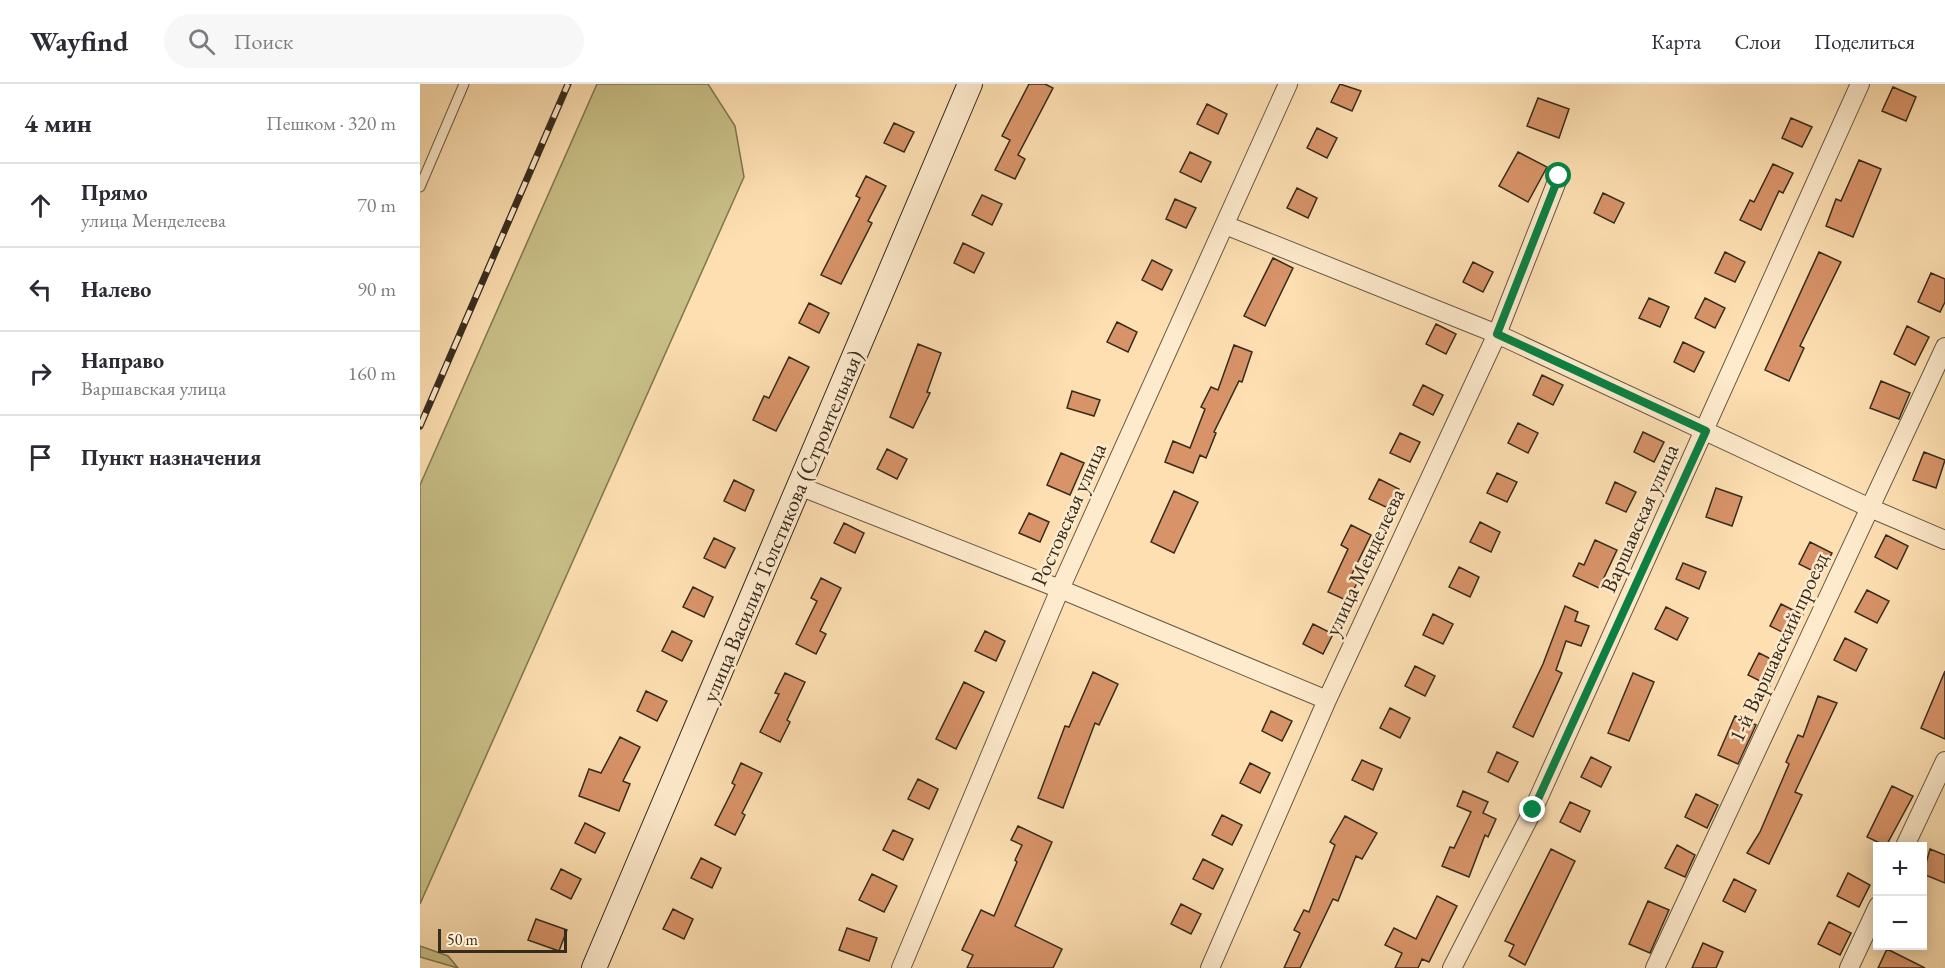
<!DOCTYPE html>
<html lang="ru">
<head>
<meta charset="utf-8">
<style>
	body { margin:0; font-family:"EB Garamond",serif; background:#f7f7f7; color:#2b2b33 }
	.controls { position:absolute; right:18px; bottom:18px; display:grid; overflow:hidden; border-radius:0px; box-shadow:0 3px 15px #0003 }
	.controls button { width:54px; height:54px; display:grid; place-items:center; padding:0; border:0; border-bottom:2px solid #e1e1e2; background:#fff; color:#2b2b33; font:30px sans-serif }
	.scale { position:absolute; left:18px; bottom:15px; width:129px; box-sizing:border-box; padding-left:6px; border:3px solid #362c1e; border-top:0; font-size:16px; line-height:21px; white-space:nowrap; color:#362c1e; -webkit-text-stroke:4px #feeacc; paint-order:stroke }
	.stop { position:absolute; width:18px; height:18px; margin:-14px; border:4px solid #0b8043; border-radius:50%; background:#fff }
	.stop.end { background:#0b8043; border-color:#fff; box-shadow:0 2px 6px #0008 }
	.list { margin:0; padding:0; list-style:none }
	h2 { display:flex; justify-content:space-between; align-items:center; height:78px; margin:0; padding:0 24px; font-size:26px }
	h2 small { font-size:20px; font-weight:400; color:#7c7c81 }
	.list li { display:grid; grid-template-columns:39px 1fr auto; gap:18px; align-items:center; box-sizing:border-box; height:84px; padding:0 24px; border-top:2px solid #e1e1e2 }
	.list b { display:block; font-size:22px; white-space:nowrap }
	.list p { margin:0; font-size:20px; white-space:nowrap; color:#7c7c81 }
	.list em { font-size:20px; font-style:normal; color:#7c7c81 }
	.icon { flex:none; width:33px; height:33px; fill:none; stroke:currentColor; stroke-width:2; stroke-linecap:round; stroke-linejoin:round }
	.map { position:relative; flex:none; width:1525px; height:884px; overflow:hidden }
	header { display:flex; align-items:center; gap:36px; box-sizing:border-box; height:84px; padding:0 30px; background:#fff; border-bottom:2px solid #e1e1e2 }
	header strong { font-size:28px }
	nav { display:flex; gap:33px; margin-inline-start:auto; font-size:21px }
	.search { width:420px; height:54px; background:#f7f7f7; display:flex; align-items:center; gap:15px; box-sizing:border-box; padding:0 21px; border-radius:33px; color:#7c7c81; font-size:22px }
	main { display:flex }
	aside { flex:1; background:#fff }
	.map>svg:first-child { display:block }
	.green { fill:#c8bf86; stroke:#7f7652; stroke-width:1.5 }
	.building { fill:#d89368; stroke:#362c1e; stroke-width:1.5 }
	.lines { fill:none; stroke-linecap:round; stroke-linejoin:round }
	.lane-casing { stroke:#685943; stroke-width:11 }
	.street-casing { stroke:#685943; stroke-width:20 }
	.secondary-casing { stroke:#362c1e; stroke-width:26 }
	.lane { stroke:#feeacc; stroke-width:9 }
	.street { stroke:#feeacc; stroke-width:18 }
	.secondary { stroke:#feeacc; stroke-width:24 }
	.rail-casing { stroke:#362c1e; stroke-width:7 }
	.rail { stroke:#feeacc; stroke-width:4.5; stroke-dasharray:14; stroke-linecap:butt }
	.route { stroke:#0b8043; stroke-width:8 }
	.labels { text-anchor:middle; stroke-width:5; stroke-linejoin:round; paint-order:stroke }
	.street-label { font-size:22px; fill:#362c1e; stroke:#feeacc }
</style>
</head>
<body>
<header>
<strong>Wayfind</strong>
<div class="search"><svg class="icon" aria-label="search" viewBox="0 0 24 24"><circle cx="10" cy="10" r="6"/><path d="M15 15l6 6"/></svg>Поиск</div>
<nav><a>Карта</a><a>Слои</a><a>Поделиться</a></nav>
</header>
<main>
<aside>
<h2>4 мин<small>Пешком · 320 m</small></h2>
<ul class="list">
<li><svg class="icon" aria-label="ahead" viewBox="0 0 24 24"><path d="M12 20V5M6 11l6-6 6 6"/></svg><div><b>Прямо</b><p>улица Менделеева</p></div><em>70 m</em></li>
<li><svg class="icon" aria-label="left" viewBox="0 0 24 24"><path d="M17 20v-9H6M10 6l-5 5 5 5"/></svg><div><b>Налево</b></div><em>90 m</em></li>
<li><svg class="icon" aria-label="right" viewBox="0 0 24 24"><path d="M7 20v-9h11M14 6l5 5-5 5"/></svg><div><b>Направо</b><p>Варшавская улица</p></div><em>160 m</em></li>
<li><svg class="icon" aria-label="arrive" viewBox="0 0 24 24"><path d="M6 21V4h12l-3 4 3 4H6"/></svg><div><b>Пункт назначения</b></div></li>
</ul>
</aside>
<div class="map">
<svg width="1525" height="884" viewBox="0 0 1525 884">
	<rect width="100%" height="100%" fill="#fddfb1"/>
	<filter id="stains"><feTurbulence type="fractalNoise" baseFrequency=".00333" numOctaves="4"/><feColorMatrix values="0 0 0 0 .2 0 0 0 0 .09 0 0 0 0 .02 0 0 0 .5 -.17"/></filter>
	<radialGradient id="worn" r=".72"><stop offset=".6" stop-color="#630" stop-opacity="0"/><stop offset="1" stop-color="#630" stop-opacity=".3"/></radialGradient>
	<!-- green -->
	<path class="green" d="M177,0h111l27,42 9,51 -324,727v-419z
		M0,862l28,10 10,12 -38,-11z"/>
	<!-- building -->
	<path class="building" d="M609,0h16l8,4 -35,67 7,4 -10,20 -20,-9 15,-30 -8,-4z
		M920,0l21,7 -9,20 -21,-9z
		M1473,3l23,10 -10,24 -24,-10z
		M1118,14l31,11 -10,29 -32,-12z
		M787,20l20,10 -9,20 -21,-10z
		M1371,34l21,9 -10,20 -20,-9z
		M474,39l20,9 -10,20 -20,-9z
		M897,44l20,10 -10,20 -20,-10z
		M770,68l21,10 -10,20 -21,-10z
		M1098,68l29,15 -19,35 -29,-16z
		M1439,76l22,9 -28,68 -27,-11 10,-27 5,2z
		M1353,80l20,9 -10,20 -4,-2 -18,39 -21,-10 10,-20 4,2z
		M446,92l20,10 -18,35 4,2 -31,61 -20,-9 39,-77 -4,-2z
		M877,104l20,10 -9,20 -21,-10z
		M1183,109l21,10 -10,20 -20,-10z
		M562,111l20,9 -10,21 -20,-10z
		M755,115l21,9 -10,20 -20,-9z
		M543,159l21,10 -10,20 -20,-10z
		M1305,168l20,10 -10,20 -20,-9z
		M1399,168l22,10 -41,84 4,2 -15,33 -24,-11z
		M853,174l20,10 -28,58 -21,-10z
		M732,176l20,10 -10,20 -20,-10z
		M1053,178l20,10 -10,20 -20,-10z
		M1511,189l14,6v23l-5,10 -22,-10z
		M1229,214l20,9 -9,20 -21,-9z
		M1285,214l20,10 -10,20 -20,-10z
		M389,219l20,10 -10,20 -20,-10z
		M697,238l20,10 -9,20 -21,-10z
		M1016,240l20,10 -10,20 -20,-10z
		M1487,242l22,11 -14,28 -21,-11z
		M1263,258l21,10 -10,20 -20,-10z
		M498,260l23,9 -14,39 3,1 -17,35 -23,-11z
		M814,261l18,7 -10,30 -3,-1 -25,51 2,1 -10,25 -6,-3 -7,18 -28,-11 8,-21 17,7 15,-39 -4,-2 10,-20 7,3z
		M369,273l20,10 -33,64 -23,-11 11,-24 5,2z
		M1122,291l21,10 -10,20 -20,-10z
		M1461,297l29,12 -11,26 -29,-11z
		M1003,301l20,10 -10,20 -20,-10z
		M652,307l28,9 -6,16 -27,-8z
		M1098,339l20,10 -10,20 -20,-10z
		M1223,348l21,10 -10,20 -20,-10z
		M980,349l20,9 -10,20 -20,-9z
		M467,365l20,10 -10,20 -20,-10z
		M1504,368l21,8 -9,28 -23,-8z
		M641,369l23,10 -14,32 -23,-10z
		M1077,389l20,9 -10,20 -20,-9z
		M959,395l20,10 -9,20 -21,-10z
		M314,396l20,10 -9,21 -21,-10z
		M1195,398l21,10 -10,20 -20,-9z
		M1296,404l26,9 -10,29 -26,-9z
		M754,407l24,11 -24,51 -23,-11z
		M609,429l20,9 -9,20 -21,-9z
		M1060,438l20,10 -9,20 -21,-10z
		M424,439l20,10 -9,20 -21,-10z
		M931,441l20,10 -21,43 8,3 -10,20 -20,-9 20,-43 -7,-4z
		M1466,451l22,11 -11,23 -22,-12z
		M294,454l21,10 -10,20 -21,-10z
		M1175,456l22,10 -18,38 -26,-12 6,-13 5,2z
		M1390,458l22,11 -11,22 -22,-11z
		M1263,479l23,9 -7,17 -23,-10z
		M1039,483l20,10 -9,20 -21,-10z
		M401,494l20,10 -21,43 6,3 -10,20 -20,-10 21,-43 -6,-3z
		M273,503l20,10 -9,20 -21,-10z
		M1447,506l22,11 -12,22 -22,-11z
		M1361,520l22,11 -11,22 -22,-11z
		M1145,522l13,6 -3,9 14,5 -8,20 -15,-5 -10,29 6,3 -29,64 -20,-10 30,-63z
		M1246,523l22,11 -11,22 -22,-11z
		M1013,530l20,10 -10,20 -20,-9z
		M893,540l20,10 -10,20 -20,-10z
		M252,547l20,10 -10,20 -20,-10z
		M565,547l20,10 -9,20 -21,-10z
		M1425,554l22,11 -11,22 -22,-11z
		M1339,569l22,11 -11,22 -22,-11z
		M995,582l20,10 -10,20 -20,-10z
		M1525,587v68l-24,-11z
		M673,588l25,12 -19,41 -4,-2 -32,85 -25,-10 27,-72 4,1z
		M365,589l20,9 -18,38 3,2 -10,20 -20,-10 19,-38 -4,-1z
		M1213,589l21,9 -25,59 -21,-8z
		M544,598l20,10 -28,57 -20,-10z
		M226,607l21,10 -10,20 -20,-10z
		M1398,612l19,7 -42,89 7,3 -33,69 -22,-11 13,-21 29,-68 -3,-2 12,-27 5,2z
		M970,624l20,10 -10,20 -20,-10z
		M851,627l21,10 -10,20 -20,-10z
		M1315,632l21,9 -18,39 -20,-9z
		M200,653l20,10 -17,34 7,3 -11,27 -40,-15 10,-27 12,4z
		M1077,668l21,10 -10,20 -20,-10z
		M1171,673l20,10 -10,20 -20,-10z
		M942,676l20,9 -9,21 -21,-10z
		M321,679l21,10 -20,40 3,2 -10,20 -20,-10 20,-40 -3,-2z
		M830,679l20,10 -10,20 -20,-10z
		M498,695l20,10 -9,20 -21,-10z
		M1472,702l21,10 -27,50 -19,-9z
		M1043,707l25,11 -5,11 13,6 -8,18 -3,-2 -16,42 -27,-11 8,-19 4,1 17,-36 -14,-6z
		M1276,710l22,11 -11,23 -22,-11z
		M1150,718l20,9 -10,21 -20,-10z
		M802,731l20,10 -10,20 -20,-10z
		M925,732l32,17 -15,26 -6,-3 -18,45 -5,-2 -33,69h-16l16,-35 -6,-3 10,-20 5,2 26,-67 -5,-3z
		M165,739l20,10 -10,20 -20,-10z
		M598,742l34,16 -37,84 47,23 -9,19h-86l6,-13 -11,-5 19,-40 13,6 23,-54 -2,-2 7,-15 -11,-5z
		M473,746l20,9 -10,21 -20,-10z
		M1257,761l18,10 -10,22 -20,-9z
		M1131,765l24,12 -50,104 -16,-9 5,-11 -9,-4z
		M1510,765l15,6v28l-22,-9z
		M281,774l20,10 -9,20 -21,-10z
		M783,775l20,10 -10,20 -20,-10z
		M141,785l20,10 -10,20 -20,-10z
		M1428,789l22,12 -11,22 -22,-11z
		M452,790l25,12 -13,26 -25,-12z
		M1314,795l22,11 -11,22 -22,-11z
		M1017,812l20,10 -28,56 -7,-3 -4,9h-23l7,-15 -17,-8 9,-17 22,11z
		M1228,817l21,9 -19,43 -21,-9z
		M761,820l20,10 -10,20 -20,-10z
		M253,825l20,10 -9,20 -21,-10z
		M116,835l31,11 -8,21 -31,-11z
		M1409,838l22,11 -11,22 -22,-11z
		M427,844l30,10 -8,23 -30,-11z
		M1283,859l20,9 -7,16h-24z
		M1467,865l38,19h-47z"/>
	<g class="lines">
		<defs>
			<path id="lane" d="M0,103l44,-103"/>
			<path id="street" d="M805,141l272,109 373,174 75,32
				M379,402l261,103 267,111
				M1485,762l40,-85
				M481,884l159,-379 228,-505
				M790,884l117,-268 170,-366 62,-158
				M1032,884l81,-158 327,-726
				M1235,884l290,-621
				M1429,884l29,-62"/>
			<path id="secondary" d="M174,884l376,-884"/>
		</defs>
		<!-- lane casing -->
		<use href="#lane" class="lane-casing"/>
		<!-- street casing -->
		<use href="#street" class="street-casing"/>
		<!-- secondary casing -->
		<use href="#secondary" class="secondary-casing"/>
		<!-- lane -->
		<use href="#lane" class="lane"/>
		<!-- street -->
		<use href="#street" class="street"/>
		<!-- secondary -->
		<use href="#secondary" class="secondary"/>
		<defs>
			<path id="rail" d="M0,342l148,-342"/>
		</defs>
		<!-- rail casing -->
		<use href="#rail" class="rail-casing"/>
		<!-- rail -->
		<use href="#rail" class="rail"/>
	</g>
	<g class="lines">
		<!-- route -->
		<path class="route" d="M1113,726l173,-379 -209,-97 62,-158"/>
	</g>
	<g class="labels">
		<!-- street labels -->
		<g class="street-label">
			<text transform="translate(648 430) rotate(-66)" y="8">Ростовская улица</text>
			<text transform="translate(1219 434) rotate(-66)" y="8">Варшавская улица</text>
			<text transform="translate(362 442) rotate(-67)" y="8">улица Василия Толстикова (Строительная)</text>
			<text transform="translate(944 478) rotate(-65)" y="8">улица Менделеева</text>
			<text transform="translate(1358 563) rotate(-65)" y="8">1-й Варшавский проезд</text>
		</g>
	</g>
	<rect width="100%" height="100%" filter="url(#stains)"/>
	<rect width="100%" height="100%" fill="url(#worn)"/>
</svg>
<div class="controls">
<button>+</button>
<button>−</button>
</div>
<div class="scale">50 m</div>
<div class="stop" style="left:1139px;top:92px"></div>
<div class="stop end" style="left:1113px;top:726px"></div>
</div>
</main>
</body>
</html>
